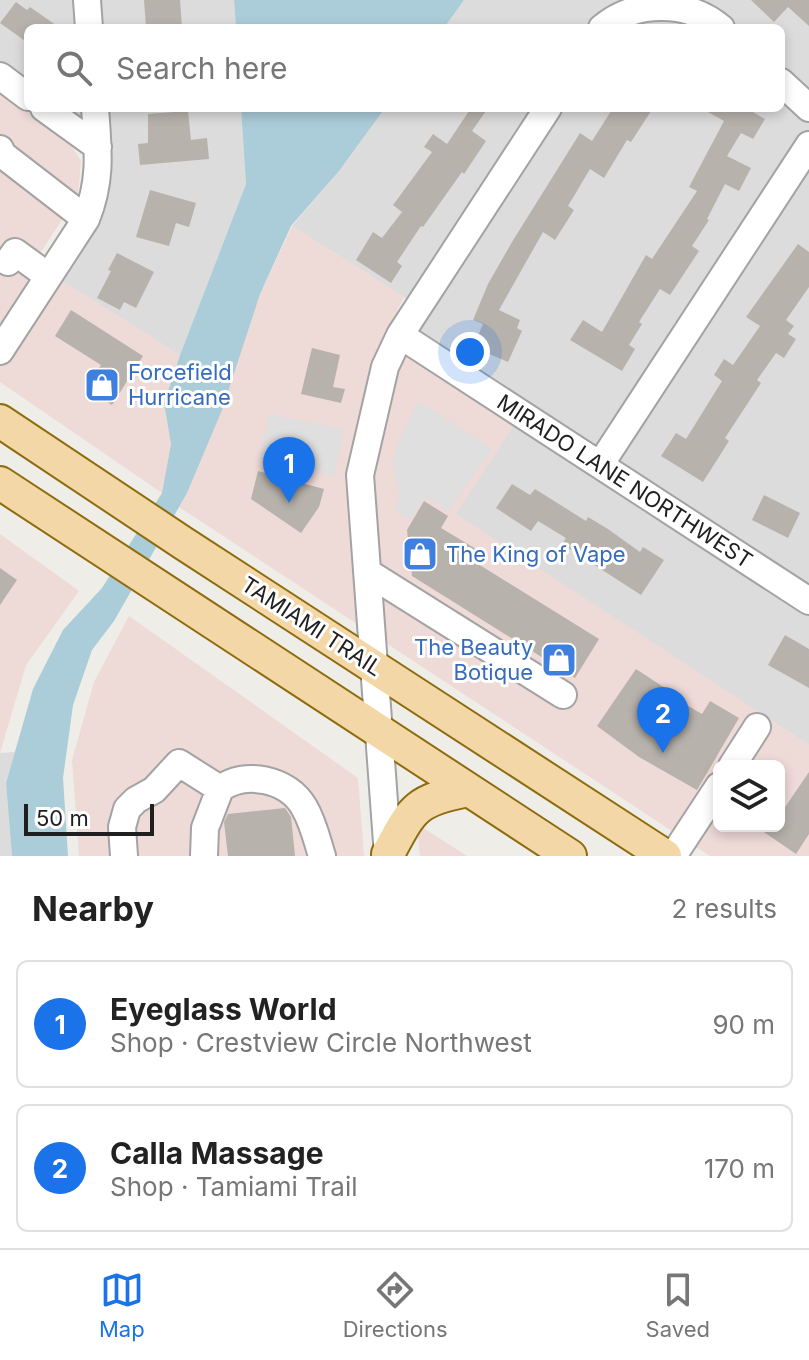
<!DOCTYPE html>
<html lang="en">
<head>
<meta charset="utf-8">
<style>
	body { margin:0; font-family:Inter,sans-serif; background:#f2f2f2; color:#222 }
	.controls { position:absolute; right:24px; bottom:24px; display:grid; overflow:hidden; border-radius:12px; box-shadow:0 4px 12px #0003 }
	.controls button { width:72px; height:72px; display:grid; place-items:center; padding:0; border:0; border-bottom:2px solid #e0e0e0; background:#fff; color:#222; font:40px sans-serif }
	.scale { position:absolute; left:24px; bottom:20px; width:130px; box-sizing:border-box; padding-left:8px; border:4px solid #1f1f1f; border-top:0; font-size:22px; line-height:28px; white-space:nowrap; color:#1f1f1f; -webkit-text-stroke:6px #fff; paint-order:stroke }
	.you { position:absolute; left:470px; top:352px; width:28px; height:28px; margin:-20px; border:6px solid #fff; border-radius:50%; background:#1a73e8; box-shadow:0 0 0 12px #1a73e833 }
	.badge { display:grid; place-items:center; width:52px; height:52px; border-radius:50%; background:#1a73e8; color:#fff; font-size:26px; font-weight:700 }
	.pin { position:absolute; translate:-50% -66px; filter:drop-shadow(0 2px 4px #0008) }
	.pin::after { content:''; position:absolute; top:42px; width:28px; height:24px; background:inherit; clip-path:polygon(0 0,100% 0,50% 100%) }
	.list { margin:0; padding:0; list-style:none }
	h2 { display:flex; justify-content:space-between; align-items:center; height:104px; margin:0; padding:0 32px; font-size:34px }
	h2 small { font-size:26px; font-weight:400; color:#767676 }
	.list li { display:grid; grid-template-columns:52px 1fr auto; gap:24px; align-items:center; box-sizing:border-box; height:128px; margin:0 16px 16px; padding:0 16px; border:2px solid #e0e0e0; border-radius:12px }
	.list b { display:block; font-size:30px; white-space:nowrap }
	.list p { margin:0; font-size:26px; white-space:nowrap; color:#767676 }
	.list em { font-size:26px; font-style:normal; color:#767676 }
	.icon { flex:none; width:44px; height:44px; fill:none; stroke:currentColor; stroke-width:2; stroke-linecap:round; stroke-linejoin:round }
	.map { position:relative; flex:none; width:809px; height:856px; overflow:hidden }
	.search { position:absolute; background:#fff; box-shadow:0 4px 12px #0003; left:24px; right:24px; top:24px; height:88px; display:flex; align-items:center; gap:20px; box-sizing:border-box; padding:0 28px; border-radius:12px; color:#767676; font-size:30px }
	.sheet { height:392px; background:#fff }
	nav { display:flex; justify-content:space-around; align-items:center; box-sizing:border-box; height:112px; border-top:2px solid #e0e0e0; background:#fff; font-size:22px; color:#767676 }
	nav a { display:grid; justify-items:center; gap:4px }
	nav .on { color:#1a73e8 }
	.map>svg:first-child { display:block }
	.residential { fill:#dddcdc }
	.commercial { fill:#eedad7; fill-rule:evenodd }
	.parking { fill:#dfdfdf }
	.water { fill:#abccd9 }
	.building { fill:#b8b2ac }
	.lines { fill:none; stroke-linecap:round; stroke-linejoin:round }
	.minor-casing { stroke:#a3a3a3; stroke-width:30 }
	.major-casing { stroke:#8e6b0d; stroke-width:36 }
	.minor { stroke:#fff; stroke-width:26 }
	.major { stroke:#f4d7a7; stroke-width:32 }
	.labels { text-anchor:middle; stroke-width:6; stroke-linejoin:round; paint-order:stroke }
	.shop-label { font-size:22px; fill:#366cbe; stroke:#fff; text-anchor:start }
	.street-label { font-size:22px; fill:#1f1f1f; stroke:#fff }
</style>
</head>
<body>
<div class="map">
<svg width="809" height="856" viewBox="0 0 809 856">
	<rect width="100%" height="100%" fill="#efede7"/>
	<!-- residential -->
	<path class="residential" d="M0,0h234l2,28h-208v60l-28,-20z
		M464,0h345v745l-354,-231 -41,-182 -4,-31 -118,-75 47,-55 46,-63h396v-80h-337z
		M55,108h186l5,76 -66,171 -123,-77 50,-98z
		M15,752l-9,31 6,73h-12v-103z"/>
	<!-- commercial -->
	<path class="commercial" d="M0,91l67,48 14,22 -3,34 -43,66 22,17 123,77 -16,48 7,41 -9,49 -162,-111z
		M292,226l112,71 -20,38 130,90 -58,89 353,231v111h-99l-531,-349 8,-14 73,-199zM719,766h60v60h-60z
		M0,534l79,57 -53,74 -26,88z
		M129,616l229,162 6,78h-285l-7,-96 22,-78z
		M417,824l50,32h-47z"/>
	<!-- parking -->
	<path class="parking" d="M419,402l73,47 -44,63 -22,-15 -16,23 -16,-10 6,-14 -8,-33 7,-23z
		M270,414l74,15 -10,47 -75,-17z"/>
	<!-- water -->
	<path class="water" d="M234,0h230l-20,28h-208z
		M241,108h144l-46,63 -48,55 -31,68 -38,116 -35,83 -73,128 -22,29 -19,55 -10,73 5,78h-56l-6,-73 27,-94 30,-59 39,-42 60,-95 9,-49 -7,-41 16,-48 66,-171z"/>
	<!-- building -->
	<path class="building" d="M144,0h36l2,27 -36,1z
		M751,0h58v26l-21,-19 -14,15z
		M16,2l11,8 3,-3 30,21h-32v15l-28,-20z
		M471,108h17l-16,23 14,10 -22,33 -2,-2 -39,55 -2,-1 -24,36 5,4 -11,17 -35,-23 17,-28 9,6 20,-26 -9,-7 39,-53 -8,-5 9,-13 14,10z
		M613,108h40l-22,34 -4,-2 -23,38 -14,-9 -22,37 6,4 -19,30 -12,-8 -44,78 21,10 -3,8 5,3 -14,31 -35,-15 10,-23 -10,-4 15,-36 24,-42 68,-109 12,8z
		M701,108h45l19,11 -12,20 -12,-6 -14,23 24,12 -12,23 -14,-7 -18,35 2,1 -17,26 7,5 -29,44 -10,-6 -21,33 3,2 -13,21 6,4 -13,22 -52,-31 13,-20 19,12 44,-77 6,4 45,-68 -8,-4 35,-66z
		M188,111l3,29 16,-2 2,21 -69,6 -2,-21 10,-1v-29z
		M150,190l46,13 -7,24 -13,-4 -7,23 -33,-9z
		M798,244l11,8v35l-23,33 8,6 -6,8 8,5 -12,19 -8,-5 -19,27 4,3 -36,55 4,3 -26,41 -42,-26 15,-23 10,6 36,-58 -8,-6 10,-16 9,6 27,-39 -14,-9z
		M117,253l37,19 -18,36 -12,-6 -4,8 -23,-12 14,-27 -3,-1z
		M71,310l72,46 -31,49 -26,-17 15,-23 -46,-29z
		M312,348l28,7 -7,32 12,2 -4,14 -40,-9z
		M258,471l66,18 -5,18 -18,26 -50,-34z
		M512,484l18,11 5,-6 51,32 2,-4 20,12 32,23 3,-5 21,13 -23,35 -79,-51 4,-6 -28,-17 -7,10 -35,-23z
		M764,495l36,18 -12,25 -36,-18z
		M424,501l24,15 -7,12 35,21 -6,10 129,80 -24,39 -163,-102 -5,-46z
		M0,568l17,12 -17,25z
		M785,635l24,14v39l-41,-23z
		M636,669l32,21 -2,3 36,21 8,-13 29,17 -42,72 -58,-33 -42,-31z
		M809,772v62l-13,20 -41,-28h24v-10z
		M285,808l6,9 4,39h-67l-4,-34 4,-8z"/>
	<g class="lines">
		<defs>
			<path id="minor" d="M87,0l2,28
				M602,28c33,-28 86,-28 119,0
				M0,76l28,21
				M781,82l28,26
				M44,108l54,39
				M0,149l3,6 83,64
				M8,262l7,-10 33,24
				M400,335l409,266
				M0,351l86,-132c16,-39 12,-70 9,-111
				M600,465l209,-320
				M367,572l196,123
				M732,766l25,-39
				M124,856l-2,-29 5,-18 9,-9 18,-10 25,-27 41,26c25,-19 68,-10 84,18 9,15 13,33 18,49
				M204,856l1,-28 15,-39
				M388,856l-28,-381 25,-108 15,-32 148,-227
				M673,856l46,-70"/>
			<path id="major" d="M0,421l183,122 482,313
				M0,483l570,373
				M388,854c25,-47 27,-53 80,-64"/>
		</defs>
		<!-- minor casing -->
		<use href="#minor" class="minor-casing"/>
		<!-- major casing -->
		<use href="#major" class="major-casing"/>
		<!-- minor -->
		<use href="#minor" class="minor"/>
		<!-- major -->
		<use href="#major" class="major"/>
	</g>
	<!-- icons -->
	<defs>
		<symbol id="shop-square" viewBox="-11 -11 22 22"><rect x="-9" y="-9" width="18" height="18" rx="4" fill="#3f7fe0" stroke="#fff"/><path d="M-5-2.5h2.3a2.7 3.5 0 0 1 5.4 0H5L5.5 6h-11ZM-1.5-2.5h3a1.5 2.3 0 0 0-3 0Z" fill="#fff"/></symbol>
	</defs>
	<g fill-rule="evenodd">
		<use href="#shop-square" x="82" y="365" width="40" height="40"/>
		<use href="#shop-square" x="400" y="534" width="40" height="40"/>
		<use href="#shop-square" x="539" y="640" width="40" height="40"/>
	</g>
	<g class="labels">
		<!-- shop labels -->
		<g class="shop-label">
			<text x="128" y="380">Forcefield<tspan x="128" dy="25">Hurricane</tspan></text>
			<text x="446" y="562">The King of Vape</text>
			<text x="533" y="655" text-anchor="end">The Beauty<tspan x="533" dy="25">Botique</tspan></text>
		</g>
		<!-- street labels -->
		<g class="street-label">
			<text transform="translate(625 481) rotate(33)" y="8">MIRADO LANE NORTHWEST</text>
			<text transform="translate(312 626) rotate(33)" y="8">TAMIAMI TRAIL</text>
		</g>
	</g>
</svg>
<div class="controls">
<button><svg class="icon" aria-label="layers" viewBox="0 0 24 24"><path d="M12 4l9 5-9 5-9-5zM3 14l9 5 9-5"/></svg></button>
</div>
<div class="scale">50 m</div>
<div class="you"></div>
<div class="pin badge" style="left:289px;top:503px">1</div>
<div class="pin badge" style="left:663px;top:753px">2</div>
<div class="search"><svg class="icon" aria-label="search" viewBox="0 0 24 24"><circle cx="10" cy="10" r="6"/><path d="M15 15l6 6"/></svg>Search here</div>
</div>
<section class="sheet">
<h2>Nearby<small>2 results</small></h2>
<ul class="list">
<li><span class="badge">1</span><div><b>Eyeglass World</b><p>Shop · Crestview Circle Northwest</p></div><em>90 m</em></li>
<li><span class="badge">2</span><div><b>Calla Massage</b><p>Shop · Tamiami Trail</p></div><em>170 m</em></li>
</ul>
</section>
<nav>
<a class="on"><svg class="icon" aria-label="map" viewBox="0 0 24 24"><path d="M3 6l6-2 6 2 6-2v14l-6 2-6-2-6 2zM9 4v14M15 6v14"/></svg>Map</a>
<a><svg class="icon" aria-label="directions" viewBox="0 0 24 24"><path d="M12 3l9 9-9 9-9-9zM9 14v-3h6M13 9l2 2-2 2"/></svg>Directions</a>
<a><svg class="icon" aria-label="saved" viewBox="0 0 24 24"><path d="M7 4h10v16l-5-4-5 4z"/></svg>Saved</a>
</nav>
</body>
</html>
